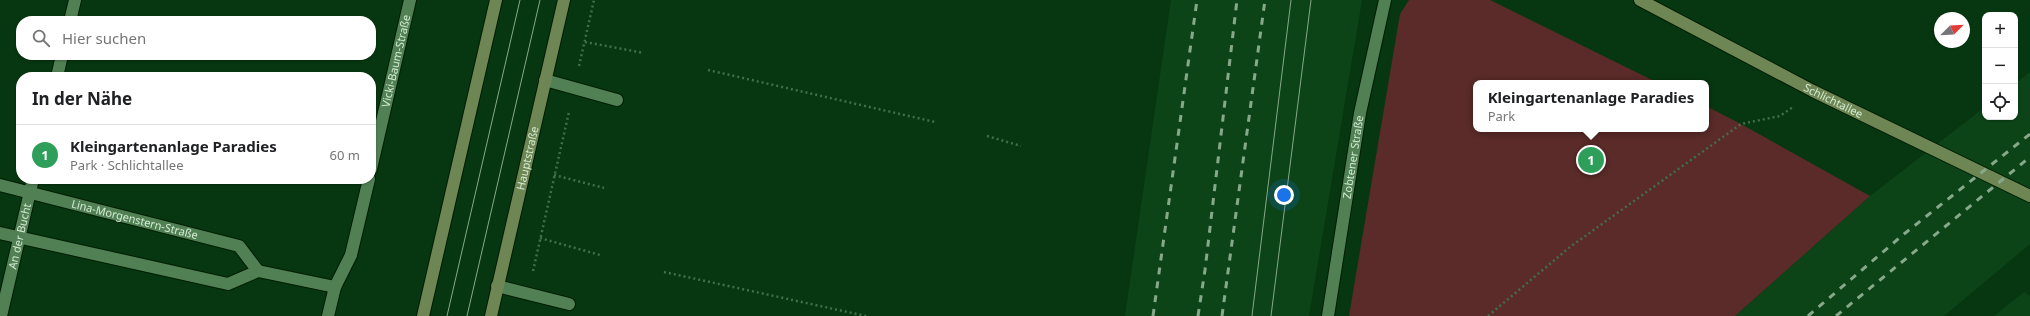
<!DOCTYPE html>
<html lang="de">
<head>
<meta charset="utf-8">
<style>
	body { margin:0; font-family:"Noto Sans",sans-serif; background:#f2f2f2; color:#202124 }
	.controls { position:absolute; right:12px; top:12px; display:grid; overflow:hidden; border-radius:8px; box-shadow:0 1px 3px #0004 }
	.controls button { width:36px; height:36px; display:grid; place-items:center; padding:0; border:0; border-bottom:1px solid #e0e0e0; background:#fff; color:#202124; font:20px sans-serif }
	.compass { position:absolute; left:1934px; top:12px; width:36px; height:36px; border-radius:50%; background:#fff; box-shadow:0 1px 3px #0004; rotate:66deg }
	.you { position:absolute; left:1284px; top:195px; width:14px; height:14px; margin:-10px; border:3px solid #fff; border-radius:50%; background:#1a73e8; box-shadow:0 0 0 6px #1a73e833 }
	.badge { display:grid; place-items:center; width:26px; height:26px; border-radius:50%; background:#0b8043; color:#fff; font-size:13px; font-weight:700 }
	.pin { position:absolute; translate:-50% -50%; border:2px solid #fff; box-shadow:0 1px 4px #0006 }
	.popup { position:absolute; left:1473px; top:80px; width:236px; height:52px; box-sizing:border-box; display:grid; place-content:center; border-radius:8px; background:#fff; filter:drop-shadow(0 1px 3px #0005); font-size:13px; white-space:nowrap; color:#757577 }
	.popup b { font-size:15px; color:#202124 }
	.popup::after { content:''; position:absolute; left:50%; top:100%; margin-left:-8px; border:8px solid transparent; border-top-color:#fff }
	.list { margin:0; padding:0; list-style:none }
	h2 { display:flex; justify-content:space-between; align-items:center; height:52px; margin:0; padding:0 16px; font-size:17px }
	h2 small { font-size:13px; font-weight:400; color:#757577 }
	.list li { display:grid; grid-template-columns:26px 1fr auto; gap:12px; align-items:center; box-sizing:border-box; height:60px; padding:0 16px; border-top:1px solid #e0e0e0 }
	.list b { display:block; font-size:15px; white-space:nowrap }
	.list p { margin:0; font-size:13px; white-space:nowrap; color:#757577 }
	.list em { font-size:13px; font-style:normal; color:#757577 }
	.icon { flex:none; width:22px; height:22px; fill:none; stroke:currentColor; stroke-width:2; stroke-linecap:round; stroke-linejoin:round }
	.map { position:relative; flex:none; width:2030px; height:316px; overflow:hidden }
	.search { position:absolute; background:#fff; box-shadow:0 1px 3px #0004; left:16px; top:16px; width:360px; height:44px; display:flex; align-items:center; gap:10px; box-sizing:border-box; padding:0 14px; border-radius:16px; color:#757577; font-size:15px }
	.panel { position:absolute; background:#fff; box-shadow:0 1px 3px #0004; left:16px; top:72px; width:360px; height:112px; border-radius:16px }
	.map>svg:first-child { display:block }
	.built { fill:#0c4418 }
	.green { fill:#5a2b28 }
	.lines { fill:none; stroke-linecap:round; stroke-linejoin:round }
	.lane-casing { stroke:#001c02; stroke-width:14 }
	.street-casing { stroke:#001c02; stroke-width:14 }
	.secondary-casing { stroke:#001c02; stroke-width:14 }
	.path { stroke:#446d4b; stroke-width:2.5; stroke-dasharray:2 3; stroke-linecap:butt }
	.lane { stroke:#518055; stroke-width:12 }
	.street { stroke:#518055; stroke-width:12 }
	.secondary { stroke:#6e8654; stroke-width:12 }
	.tram { stroke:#87a88a; stroke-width:1 }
	.rail { stroke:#87a88a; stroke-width:3; stroke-dasharray:7 7; stroke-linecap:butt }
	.labels { text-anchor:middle; stroke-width:4; stroke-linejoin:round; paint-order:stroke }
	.street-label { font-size:11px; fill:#d3ebd3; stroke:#002d05 }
</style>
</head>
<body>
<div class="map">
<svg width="2030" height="316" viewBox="0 0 2030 316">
	<rect width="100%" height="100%" fill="#073710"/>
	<!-- built -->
	<path class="built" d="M1171,0h191l-53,316h-184z
		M2030,72v172l-86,72h-209l135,-120 115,-89v10h30v-33z
		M2024,292l6,4v20h-36z"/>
	<!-- green -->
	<path class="green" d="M1409,0h81l168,83h-182v46h230v-23l35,18 129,72 -135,120h-386l51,-302z"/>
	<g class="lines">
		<defs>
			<g id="lane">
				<path d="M545,80l72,20"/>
				<path d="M497,286l72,18"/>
				<path id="s1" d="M1328,316l32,-203 25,-113"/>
			</g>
			<g id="street">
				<path d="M70,21l5,-21"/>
				<path d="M57,77l5,-22"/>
				<path id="s2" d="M371,169l39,-169"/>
				<path id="s3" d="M0,185l239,61 19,25"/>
				<path d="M0,233l228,51 30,-13 77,16"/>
				<path id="s4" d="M1,316l32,-137"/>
				<path d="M328,316l7,-29 16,-32 18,-76"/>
			</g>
			<g id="secondary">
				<path id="s5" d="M1640,0l173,91 217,105"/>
				<path d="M423,316l73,-316"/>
				<path id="s6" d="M491,316l73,-316"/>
			</g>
		</defs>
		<!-- lane casing -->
		<use href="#lane" class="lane-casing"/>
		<!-- street casing -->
		<use href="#street" class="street-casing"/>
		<!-- secondary casing -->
		<use href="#secondary" class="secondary-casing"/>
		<!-- path -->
		<path class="path" d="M585,42l59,11
			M579,66l15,-66
			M708,70l227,52
			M987,136l34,10
			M554,175l50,13
			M540,238l60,17
			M533,271l36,-159
			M664,272l202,44
			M1488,316l82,-69 171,-123 39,-8 13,-9"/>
		<!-- lane -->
		<use href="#lane" class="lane"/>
		<!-- street -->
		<use href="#street" class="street"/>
		<!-- secondary -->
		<use href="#secondary" class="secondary"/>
		<!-- tram -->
		<path class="tram" d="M447,316l73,-316
			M467,316l73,-316
			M1252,316l39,-316
			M1271,316l40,-316"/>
		<!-- rail -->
		<path class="rail" d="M1153,316l44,-316
			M1198,316l7,-46 32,-270
			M1222,316l43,-316
			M1808,316l96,-82 126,-100
			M1836,316l194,-159"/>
	</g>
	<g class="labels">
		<!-- street labels -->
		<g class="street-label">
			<text dy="4" stroke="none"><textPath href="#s2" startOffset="111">Vicki-Baum-Straße</textPath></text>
			<text dy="4" stroke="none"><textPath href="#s5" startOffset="218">Schlichtallee</textPath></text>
			<text dy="4" stroke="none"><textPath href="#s1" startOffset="161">Zobtener Straße</textPath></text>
			<text dy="4" stroke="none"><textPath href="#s6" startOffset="162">Hauptstraße</textPath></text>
			<text dy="4" stroke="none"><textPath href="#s3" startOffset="139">Lina-Morgenstern-Straße</textPath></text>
			<text dy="4" stroke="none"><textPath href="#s4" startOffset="82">An der Bucht</textPath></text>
		</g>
	</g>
</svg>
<div class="controls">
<button>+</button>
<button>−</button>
<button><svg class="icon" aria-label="locate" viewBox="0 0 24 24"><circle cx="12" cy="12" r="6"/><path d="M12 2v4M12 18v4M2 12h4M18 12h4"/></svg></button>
</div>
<svg class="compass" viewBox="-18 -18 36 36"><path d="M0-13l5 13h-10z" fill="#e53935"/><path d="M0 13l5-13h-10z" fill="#757577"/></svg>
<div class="you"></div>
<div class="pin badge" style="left:1591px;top:160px;background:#2e9e5b">1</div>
<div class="popup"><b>Kleingartenanlage Paradies</b>Park</div>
<div class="search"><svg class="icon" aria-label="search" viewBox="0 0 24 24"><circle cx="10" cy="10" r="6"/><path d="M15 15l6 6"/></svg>Hier suchen</div>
<section class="panel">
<h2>In der Nähe<small></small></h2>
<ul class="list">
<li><span class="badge" style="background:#2e9e5b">1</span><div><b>Kleingartenanlage Paradies</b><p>Park · Schlichtallee</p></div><em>60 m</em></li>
</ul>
</section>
</div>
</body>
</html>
